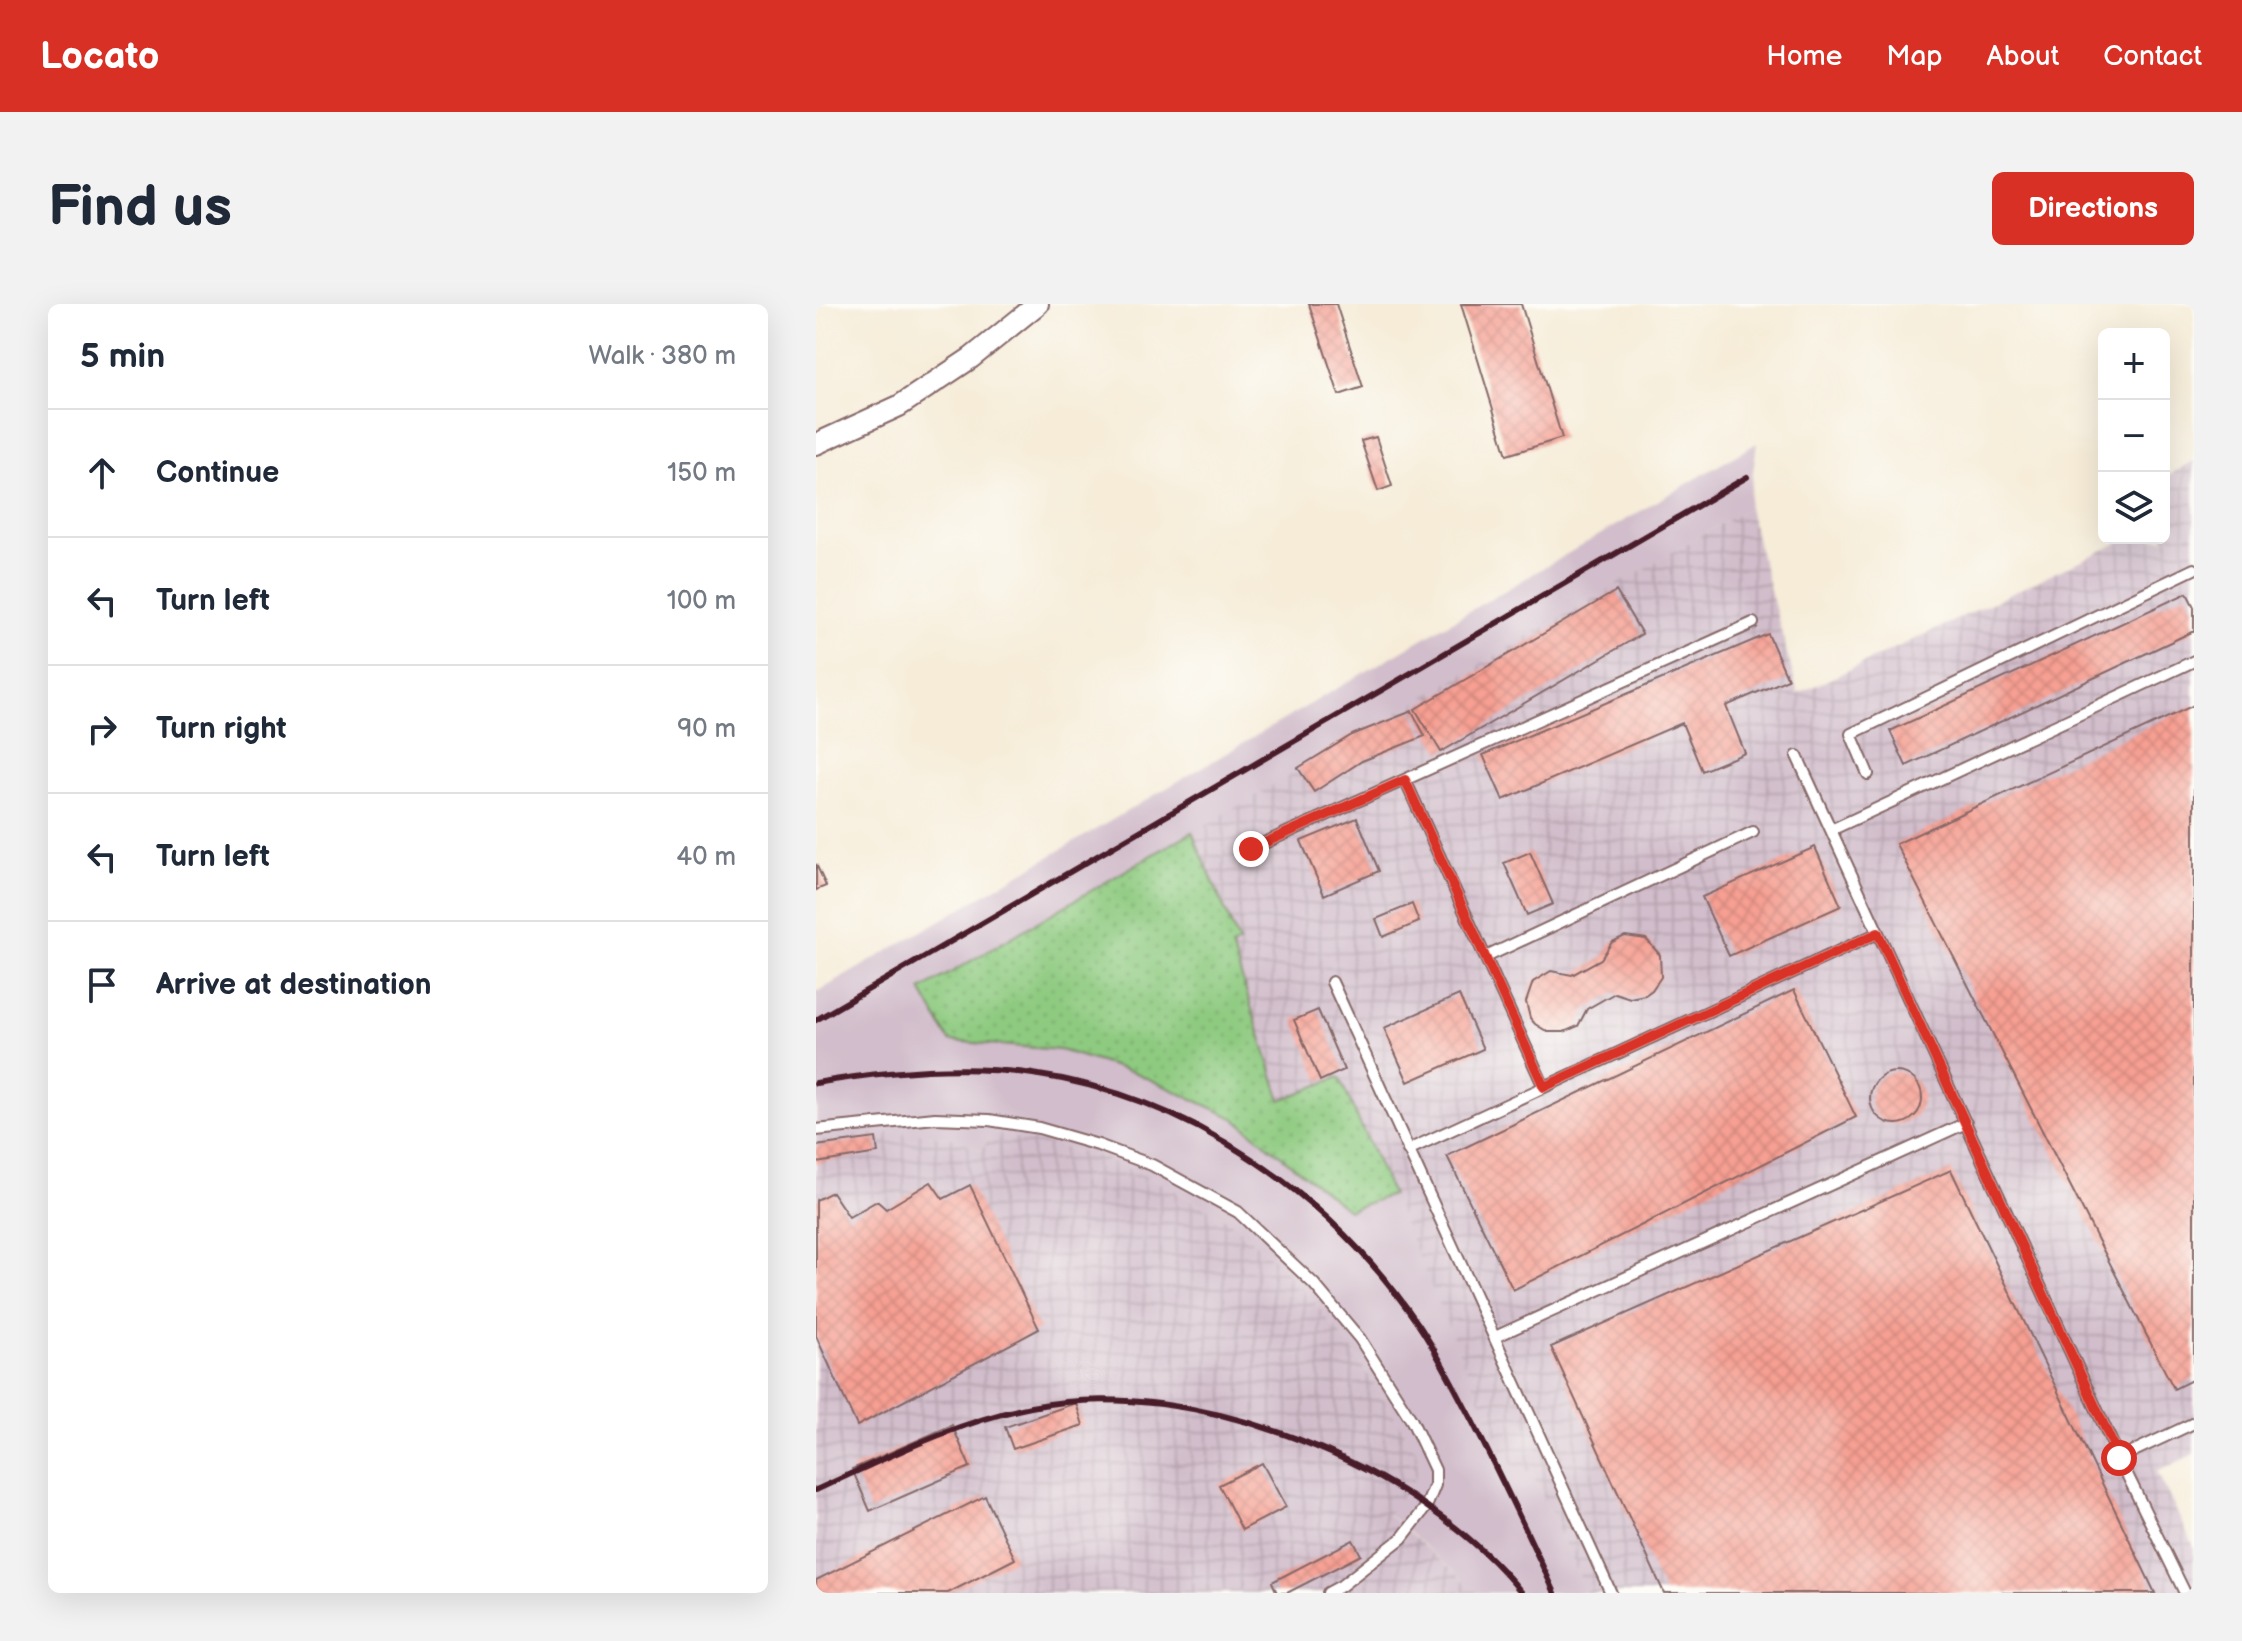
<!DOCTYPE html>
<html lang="en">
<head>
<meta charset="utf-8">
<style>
	body { margin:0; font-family:"Balsamiq Sans",sans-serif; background:#f2f2f3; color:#1f2937 }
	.controls { position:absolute; right:24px; top:24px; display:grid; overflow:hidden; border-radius:12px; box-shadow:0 8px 32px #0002 }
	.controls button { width:72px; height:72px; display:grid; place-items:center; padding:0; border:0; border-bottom:2px solid #e0e1e3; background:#fff; color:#1f2937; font:40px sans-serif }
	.stop { position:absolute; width:24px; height:24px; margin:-18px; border:6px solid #d93025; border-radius:50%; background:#fff }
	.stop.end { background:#d93025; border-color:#fff; box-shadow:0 2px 8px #0008 }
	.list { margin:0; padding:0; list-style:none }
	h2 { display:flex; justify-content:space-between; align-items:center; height:104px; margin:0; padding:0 32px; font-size:34px }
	h2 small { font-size:26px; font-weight:400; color:#747a83 }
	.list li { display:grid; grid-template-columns:52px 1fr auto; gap:24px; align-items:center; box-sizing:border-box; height:128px; padding:0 32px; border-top:2px solid #e0e1e3 }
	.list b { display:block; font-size:30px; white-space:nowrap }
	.list em { font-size:26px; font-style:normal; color:#747a83 }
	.icon { flex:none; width:44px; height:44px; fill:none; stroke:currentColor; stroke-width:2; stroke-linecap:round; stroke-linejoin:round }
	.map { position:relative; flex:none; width:1378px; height:1289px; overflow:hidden; border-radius:12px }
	header { display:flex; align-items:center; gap:48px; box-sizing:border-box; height:112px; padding:0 40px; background:#d93025; color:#fff }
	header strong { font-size:38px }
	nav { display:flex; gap:44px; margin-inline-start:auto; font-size:28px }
	.intro { display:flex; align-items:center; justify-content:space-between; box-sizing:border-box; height:192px; padding:0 48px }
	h1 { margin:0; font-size:56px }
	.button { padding:20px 36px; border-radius:12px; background:#d93025; color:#fff; font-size:28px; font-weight:700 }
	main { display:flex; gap:48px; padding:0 48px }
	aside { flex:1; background:#fff; border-radius:12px; box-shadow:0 8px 32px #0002 }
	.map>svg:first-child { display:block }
	.industrial { fill:url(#industrial-grid) }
	.railway { fill:#d1bdcb }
	.green { fill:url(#green-dots); stroke:#6c7456; stroke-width:2 }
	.building { fill:url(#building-cross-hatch) }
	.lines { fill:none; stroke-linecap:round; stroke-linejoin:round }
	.lane-casing { stroke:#866768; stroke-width:14 }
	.street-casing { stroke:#866768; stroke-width:24 }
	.lane { stroke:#fff; stroke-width:10 }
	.street { stroke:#fff; stroke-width:20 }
	.rail { stroke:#4a1f2b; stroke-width:6 }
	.route { stroke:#d93025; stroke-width:10 }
</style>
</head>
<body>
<header>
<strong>Locato</strong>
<nav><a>Home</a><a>Map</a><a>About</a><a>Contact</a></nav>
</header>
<div class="intro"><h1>Find us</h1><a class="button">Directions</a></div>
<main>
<aside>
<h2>5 min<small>Walk · 380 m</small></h2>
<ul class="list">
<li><svg class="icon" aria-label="ahead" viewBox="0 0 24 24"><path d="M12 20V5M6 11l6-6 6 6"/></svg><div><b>Continue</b></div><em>150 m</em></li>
<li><svg class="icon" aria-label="left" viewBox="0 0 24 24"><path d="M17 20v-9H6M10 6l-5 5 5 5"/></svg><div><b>Turn left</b></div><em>100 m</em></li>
<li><svg class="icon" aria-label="right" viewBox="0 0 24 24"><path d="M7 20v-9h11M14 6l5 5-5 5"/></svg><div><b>Turn right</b></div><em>90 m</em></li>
<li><svg class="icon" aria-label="left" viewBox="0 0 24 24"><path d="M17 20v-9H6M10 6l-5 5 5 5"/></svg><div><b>Turn left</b></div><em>40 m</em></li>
<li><svg class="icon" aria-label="arrive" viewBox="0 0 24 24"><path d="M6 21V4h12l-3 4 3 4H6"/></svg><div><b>Arrive at destination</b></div></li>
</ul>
</aside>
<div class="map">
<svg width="1378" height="1289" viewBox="0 0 1378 1289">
	<defs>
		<pattern id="industrial-grid" width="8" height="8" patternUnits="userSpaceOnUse" patternTransform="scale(2)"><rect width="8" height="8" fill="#d1bdcb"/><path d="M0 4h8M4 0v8" fill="none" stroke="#b5a2ae"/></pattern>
		<pattern id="green-dots" width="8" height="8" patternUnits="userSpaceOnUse" patternTransform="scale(2)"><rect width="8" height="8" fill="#8eca80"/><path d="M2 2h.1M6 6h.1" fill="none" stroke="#7cad6f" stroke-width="1.8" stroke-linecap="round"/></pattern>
		<pattern id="building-cross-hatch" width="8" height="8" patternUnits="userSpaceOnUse" patternTransform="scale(2)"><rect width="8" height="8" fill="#f69f92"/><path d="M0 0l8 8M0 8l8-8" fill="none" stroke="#d4887e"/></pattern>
	</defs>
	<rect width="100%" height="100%" fill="#fdfcf7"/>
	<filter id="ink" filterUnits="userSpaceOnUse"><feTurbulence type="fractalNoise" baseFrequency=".0125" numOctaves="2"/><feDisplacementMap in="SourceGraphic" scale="16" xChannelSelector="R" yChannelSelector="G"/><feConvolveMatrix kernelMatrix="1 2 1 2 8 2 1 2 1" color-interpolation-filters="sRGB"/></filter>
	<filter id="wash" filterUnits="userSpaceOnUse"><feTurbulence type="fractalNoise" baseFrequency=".006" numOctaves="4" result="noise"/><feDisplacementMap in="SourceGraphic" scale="32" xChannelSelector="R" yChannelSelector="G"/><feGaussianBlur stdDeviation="1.8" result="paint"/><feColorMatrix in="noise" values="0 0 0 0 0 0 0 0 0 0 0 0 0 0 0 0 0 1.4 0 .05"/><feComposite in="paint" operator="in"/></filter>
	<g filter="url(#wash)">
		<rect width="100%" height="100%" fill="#f6ecd8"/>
		<!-- industrial -->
		<path class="industrial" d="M1378,157v993l-37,18 37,75v46h-607l-55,-120 -25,-10 -168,-385 -58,22 -49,-154 7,-4 -47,-110 556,-324 50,186 331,-156h35v-17l7,-3 -7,-17v-23z
			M60,829h43l37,5 25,13 10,-18 59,11 53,14 50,21 74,40 64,55 59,72 66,103 3,24 -31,42 90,78h-662v-452z"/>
		<!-- railway -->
		<path class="railway" d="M941,139l-9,65 -827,483 29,50 110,9 76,23 98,45 114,92 44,-15 115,267 25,11 55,120h-109l-90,-79 31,-41 -3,-24 -66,-103 -59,-72 -64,-55 -74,-40 -50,-21 -53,-14 -59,-11 -10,18 -25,-13 -37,-5h-43l-60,8v-148z"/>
		<!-- green -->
		<path class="green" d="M376,528l47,111 -7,4 49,153 58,-23 53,118 -44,15 -114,-92 -98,-45 -76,-23 -110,-9 -29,-51z"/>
		<g id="blocks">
			<!-- building -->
			<path class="building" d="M493,0h27l27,83 -24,8z
				M645,0h60l41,134 -55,17z
				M560,133l16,49 -14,5 -17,-50z
				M800,287l26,43 -201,118 -26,-43z
				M1371,289l7,14v24l-288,135 -16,-35z
				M952,330l20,45 -62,27 19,47 -43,18 -20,-48 -179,77 -20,-45z
				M1378,401v674l-20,10 -278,-545z
				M596,407l13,25 -63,25 -48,31 -16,-24 54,-33z
				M541,514l22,53 -55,24 -23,-54z
				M999,543l26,59 -112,50 -27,-59z
				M714,548l23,52 -26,11 -23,-52z
				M0,560l10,22 -10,4z
				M596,600l7,18 -36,15 -7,-18z
				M809,632l21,3 14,16 1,22 -9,13 -7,5 -15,3 -15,-5 -28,16 -9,17 -14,6h-16l-13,-8 -5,-6 -4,-16 7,-20 18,-11 21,4 29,-16 11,-17z
				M978,686l62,127 -343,173 -66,-134z
				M643,691l24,54 -75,33 -24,-54z
				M502,706l26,60 -24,11 -26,-61z
				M1054 794a26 26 0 1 1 52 0a26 26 0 1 1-52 0Z
				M60,834l2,15 -62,10v-17z
				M1135,866l204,423h-491l-113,-246z
				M115,878l12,17 27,-14 69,144 -182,97 -41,-90v-136l16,-8 17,25 28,-16 9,8z
				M260,1099l7,22 -70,24 -8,-22z
				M136,1121l18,42 -100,44 -18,-42z
				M446,1159l24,44 -44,23 -23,-45z
				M169,1192l30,63 -67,34h-132v-13z
				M537,1236l8,15 -74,38h-10l-5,-11z"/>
		</g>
	</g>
	<g filter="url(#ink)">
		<use href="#blocks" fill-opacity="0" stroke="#866768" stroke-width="2"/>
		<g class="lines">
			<defs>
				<path id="lane" d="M981,452l322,702 66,135
					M1052,470l-17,-40 343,-165
					M589,476l139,307
					M1015,526l363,-169
					M435,545l502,-226
					M670,653l267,-125
					M516,678l279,611
					M0,826l119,-12 54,2 50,8 59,17 54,20 86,47 76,72 46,55 52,82 23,49v15l-9,22 -24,31 -61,48 -13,7
					M592,846l470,-217
					M679,1033l471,-214
					M1303,1154l75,-35"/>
				<path id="street" d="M0,140l83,-38 72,-48 67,-54"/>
			</defs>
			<!-- lane casing -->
			<use href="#lane" class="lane-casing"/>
			<!-- street casing -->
			<use href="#street" class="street-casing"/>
			<!-- lane -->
			<use href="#lane" class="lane"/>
			<!-- street -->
			<use href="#street" class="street"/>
			<!-- rail -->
			<path class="rail" d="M0,716l931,-543
				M0,779c70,-12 146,-19 217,-9 156,22 297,120 385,250 19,28 34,59 50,89 31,59 59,119 87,180
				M0,1186c70,-32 139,-68 215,-83 162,-33 389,58 491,186"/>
		</g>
	</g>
	<g class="lines" filter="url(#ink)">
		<!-- route -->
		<path class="route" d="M435,545l154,-69 139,307 334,-154 241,525"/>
	</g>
</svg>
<div class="controls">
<button>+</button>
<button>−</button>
<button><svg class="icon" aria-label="layers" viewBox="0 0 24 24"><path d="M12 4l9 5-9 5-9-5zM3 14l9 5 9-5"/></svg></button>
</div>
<div class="stop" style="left:1303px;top:1154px"></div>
<div class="stop end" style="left:435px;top:545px"></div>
</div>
</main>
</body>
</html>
